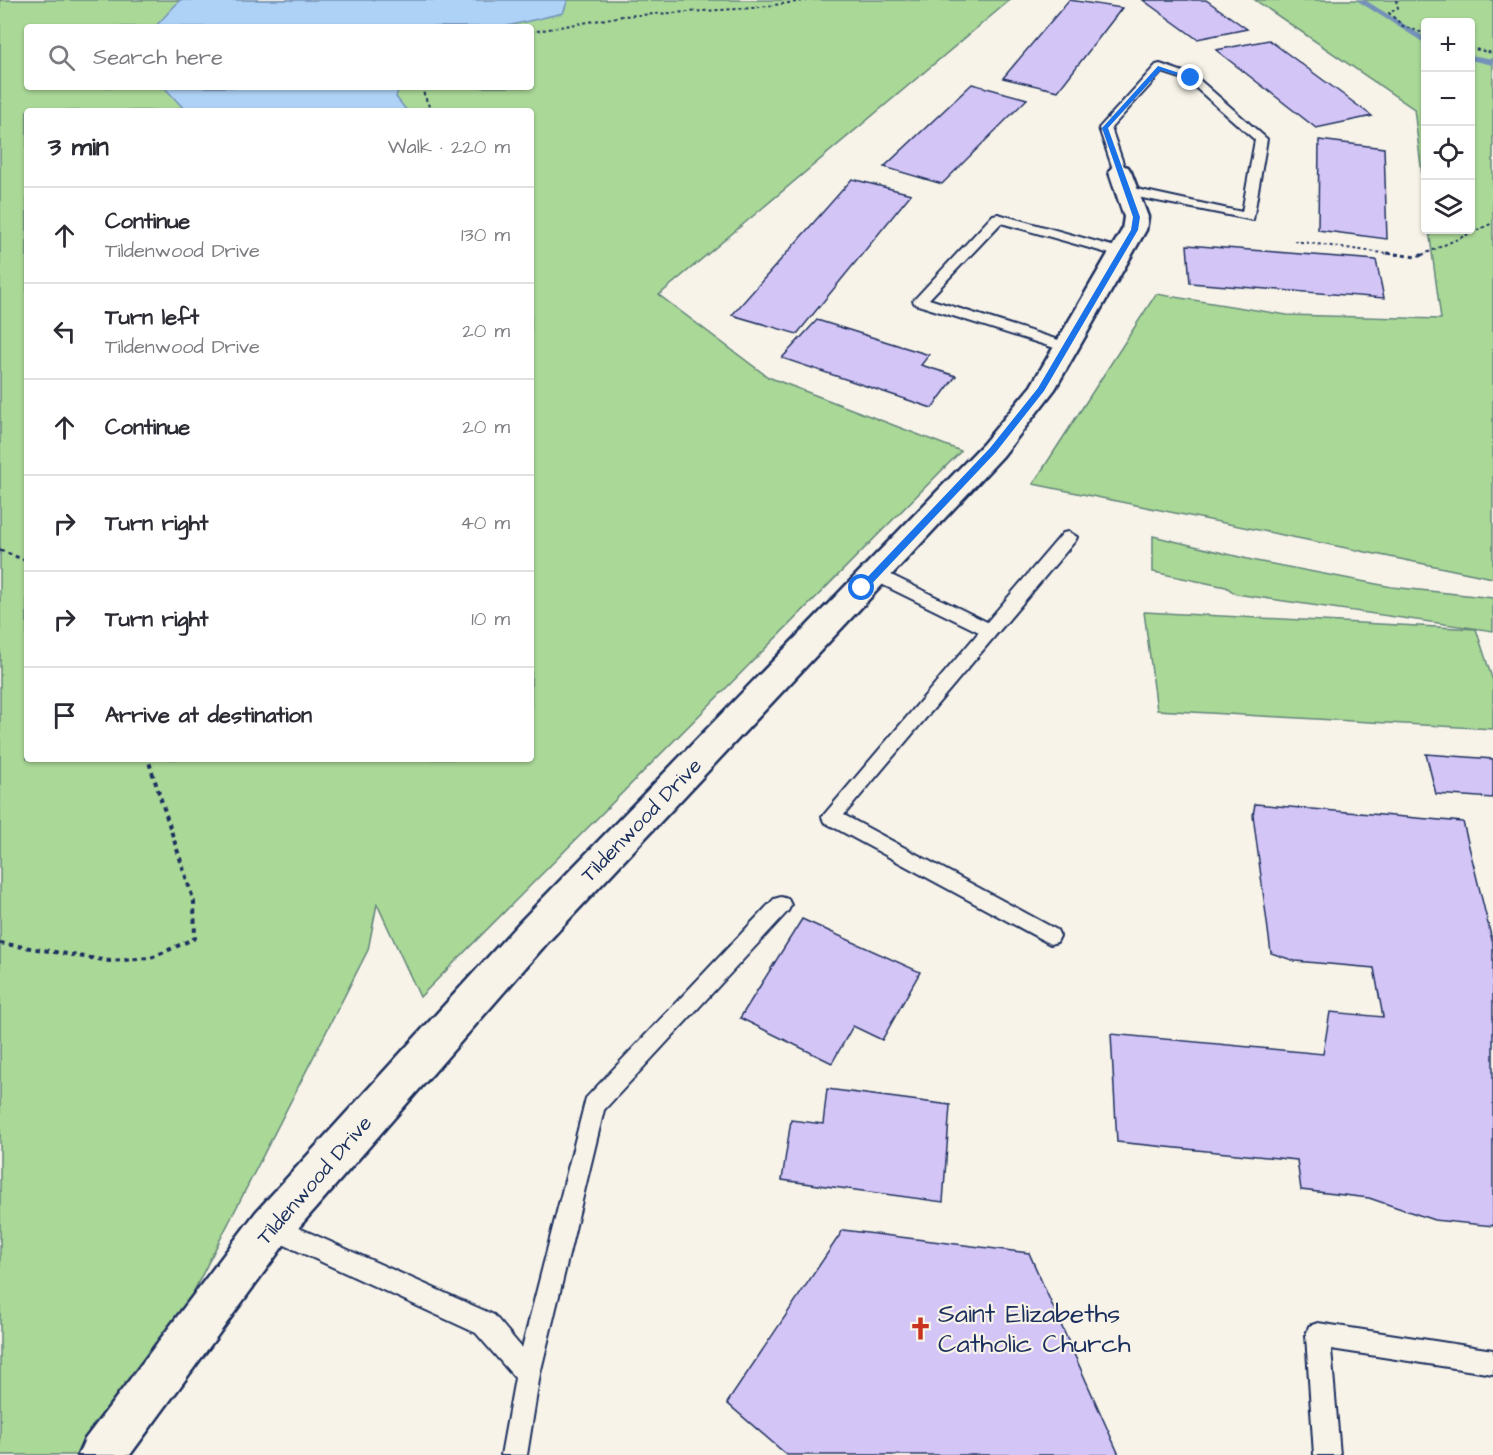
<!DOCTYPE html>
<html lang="en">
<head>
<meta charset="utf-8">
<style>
	body { margin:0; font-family:"Architects Daughter",sans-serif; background:#f2f2f3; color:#2b2b33 }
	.controls { position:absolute; right:18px; top:18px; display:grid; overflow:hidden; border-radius:6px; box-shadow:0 2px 4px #0004 }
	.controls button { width:54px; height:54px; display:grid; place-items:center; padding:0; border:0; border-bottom:2px solid #e1e1e2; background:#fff; color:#2b2b33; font:30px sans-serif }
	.stop { position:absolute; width:18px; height:18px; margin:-14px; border:4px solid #1a73e8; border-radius:50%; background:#fff }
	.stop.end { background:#1a73e8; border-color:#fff; box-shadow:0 2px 6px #0008 }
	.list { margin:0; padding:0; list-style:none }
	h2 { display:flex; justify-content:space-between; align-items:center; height:78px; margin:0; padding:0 24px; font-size:26px }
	h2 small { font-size:20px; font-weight:400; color:#7c7c81 }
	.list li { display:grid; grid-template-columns:39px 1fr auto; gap:18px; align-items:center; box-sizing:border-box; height:96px; padding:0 24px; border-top:2px solid #e1e1e2 }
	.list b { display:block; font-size:22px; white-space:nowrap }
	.list p { margin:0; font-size:20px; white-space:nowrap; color:#7c7c81 }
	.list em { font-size:20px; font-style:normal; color:#7c7c81 }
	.icon { flex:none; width:33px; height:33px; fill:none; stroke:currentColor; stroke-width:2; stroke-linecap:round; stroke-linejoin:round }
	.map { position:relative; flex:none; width:1493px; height:1455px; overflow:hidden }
	.search { position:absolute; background:#fff; box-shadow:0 2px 4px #0004; left:24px; top:24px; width:510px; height:66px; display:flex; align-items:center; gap:15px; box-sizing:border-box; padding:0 21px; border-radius:6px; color:#7c7c81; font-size:22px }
	.panel { position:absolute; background:#fff; box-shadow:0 2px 4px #0004; left:24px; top:108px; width:510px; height:654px; border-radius:6px }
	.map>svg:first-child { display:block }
	.green { fill:#aad897; stroke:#62847a; stroke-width:1.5; fill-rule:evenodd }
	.water { fill:#aed2f6; stroke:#7391b9; stroke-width:1.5 }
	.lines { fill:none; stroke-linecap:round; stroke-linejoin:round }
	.stream { fill:#7391b9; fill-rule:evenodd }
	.building { fill:#d4c5f7; stroke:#1b2f5e; stroke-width:1.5 }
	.service-casing { stroke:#1b2f5e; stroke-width:4 }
	.minor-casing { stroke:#1b2f5e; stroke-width:5 }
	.path-far2 { stroke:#1b2f5e; stroke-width:2; stroke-dasharray:3 3; stroke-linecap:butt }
	.path-far1 { stroke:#1b2f5e; stroke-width:3; stroke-dasharray:4 4; stroke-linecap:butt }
	.path { stroke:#1b2f5e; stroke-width:4; stroke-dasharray:4.5 4.5; stroke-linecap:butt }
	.service { fill:#f7f3e8; fill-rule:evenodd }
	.minor { fill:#f7f3e8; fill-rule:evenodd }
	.route { fill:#1a73e8 }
	.labels { text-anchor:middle; stroke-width:4.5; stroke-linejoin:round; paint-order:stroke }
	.street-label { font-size:21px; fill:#1b2f5e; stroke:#f7f3e8 }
	.near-poi-label { font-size:26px; fill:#1b2f5e; stroke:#f7f3e8; text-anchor:start }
</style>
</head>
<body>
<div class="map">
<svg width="1493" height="1455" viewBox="0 0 1493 1455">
	<rect width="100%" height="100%" fill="#f7f3e8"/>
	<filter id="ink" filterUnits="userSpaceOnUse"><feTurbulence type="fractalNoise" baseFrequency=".0167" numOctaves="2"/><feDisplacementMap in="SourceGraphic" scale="12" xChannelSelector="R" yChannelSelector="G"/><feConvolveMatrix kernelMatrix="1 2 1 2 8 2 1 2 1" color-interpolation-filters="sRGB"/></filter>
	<g filter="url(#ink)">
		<!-- green -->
		<path class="green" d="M0,0h1010l-351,295 109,82 193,74 -541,546 -43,-93 -9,46 -238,466 -42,39h-88zM27,27h504v60h-504zM27,111h504v648h-504z
			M1255,0h238v578l-460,-94 123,-190 131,21 154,4 -12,-89h41v-208h-44l-1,177 -11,-90z
			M1153,536l103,25 136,26 101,11v33l-257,-37 -10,-7 -73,-15z
			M1144,612l332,17 17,52v48l-336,-19z"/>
		<!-- water -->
		<path class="water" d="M180,0h388l-5,13 -60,14h-348z
			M164,87h235l-3,10 11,14h-221z"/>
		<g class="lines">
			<!-- stream -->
			<path class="stream" d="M1356,0h9l61,38v6z
				M1470,55l23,4v6l-23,-5z"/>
		</g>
		<!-- building -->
		<path class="building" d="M1069,0l53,8 -64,83 -55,-13z
			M1143,0h63l41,29 -50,10z
			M1269,40l103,76 -56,12 -100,-78z
			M972,84l55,15 -85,85 -58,-17z
			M1319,140l65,8 3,91 -69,-9z
			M852,179l59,15 -114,140 -65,-19z
			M1187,245l189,15 8,38 -194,-15z
			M817,320l112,35 -8,10 35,11 -24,32 -150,-50z
			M1426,754l67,5v39l-57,-4z
			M1255,804l208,18 30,122v282l-59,-6 -65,-22 -68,-8 -4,-30 -180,-18 -6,-108 212,20 7,-42 53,5 -9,-49 -79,-7 -24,-8 -18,-138z
			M802,919l118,53 -38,68 -29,-14 -21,37 -92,-45z
			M827,1089l123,16 -7,97 -161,-22 9,-60 32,4z
			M843,1230l186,23 90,202h-332l-60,-52z"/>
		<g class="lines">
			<defs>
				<path id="service" d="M1160,64l35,12 72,63 -14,81 -126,-25 -6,-4 6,-4 115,25 13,-72 -68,-60 -25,-8 -51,56 15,44 -6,4 -6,-4 -15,-44 57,-63z
					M998,214l128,36 2,3 -7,4 -120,-34 -72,76 142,45v6h-10l-146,-46 -2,-3 80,-86z
					M1069,532l8,5 -2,4 -231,274 213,115 3,6 -3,6 -7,2 -226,-122 -2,-5 157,-185 -110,-54 -2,-4 2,-4h12l106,52 76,-89z
					M781,897l7,2 3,6 -3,6 -184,199 -64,264 -13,81h-26l14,-77 -39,-45 -213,-98 -4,-8 4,-8 8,-3 8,3 215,96 28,33 64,-250 188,-199z
					M1318,1323l175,27v24l-162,-25 9,106h-26l-8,-120 3,-9z"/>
				<path id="minor" d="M1120,165l8,2 3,5 17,45 -2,13 -91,159 -52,67 -457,488 -260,298 -156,213h-52l7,-16 171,-227 264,-290 463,-478 48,-58 91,-156 2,-13 -15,-45 3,-5z"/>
			</defs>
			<!-- service casing -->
			<use href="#service" class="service-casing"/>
			<!-- minor casing -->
			<use href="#minor" class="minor-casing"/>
			<!-- path-far2 -->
			<path class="path-far2" d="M1396,0l2,8 -9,5 14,13 23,8
				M531,32l92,-16 129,-8 59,-8
				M1470,48l23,5
				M421,87l10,24
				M1294,241l104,14
				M1422,255l71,-32"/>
			<!-- path-far1 -->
			<path class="path-far1" d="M1387,253l30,4 9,-4
				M0,550l27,11"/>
			<!-- path -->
			<path class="path" d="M0,943l109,18 42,-3 44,-20 -1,-36 -46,-143"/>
			<!-- service -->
			<use href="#service" class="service"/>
			<!-- minor -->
			<use href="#minor" class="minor"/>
		</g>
	</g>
	<!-- route -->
	<path class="route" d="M1158,66l36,12 -5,1 -28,-9 -53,58 32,89 -2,13 -94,161 -48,61 -130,138h-7v-4l131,-138 48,-60 93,-158 2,-13 -31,-89z"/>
	<!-- icons -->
	<defs>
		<symbol id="church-bare" viewBox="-9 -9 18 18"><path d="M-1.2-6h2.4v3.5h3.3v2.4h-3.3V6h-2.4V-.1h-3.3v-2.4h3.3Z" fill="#c8321e" stroke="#f7f3e8" stroke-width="2.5" paint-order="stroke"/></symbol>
	</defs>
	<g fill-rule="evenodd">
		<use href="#church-bare" x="904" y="1312" width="33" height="33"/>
	</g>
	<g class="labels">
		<!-- street labels -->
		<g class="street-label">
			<text transform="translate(641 820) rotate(-46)" y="7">Tildenwood Drive</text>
			<text transform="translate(314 1180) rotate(-49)" y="7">Tildenwood Drive</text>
		</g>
		<!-- near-poi labels -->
		<g class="near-poi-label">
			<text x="938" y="1322">Saint Elizabeths<tspan x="938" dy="30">Catholic Church</tspan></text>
		</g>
	</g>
</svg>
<div class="controls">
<button>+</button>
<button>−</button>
<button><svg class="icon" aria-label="locate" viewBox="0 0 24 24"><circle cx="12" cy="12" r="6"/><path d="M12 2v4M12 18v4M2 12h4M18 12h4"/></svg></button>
<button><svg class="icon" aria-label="layers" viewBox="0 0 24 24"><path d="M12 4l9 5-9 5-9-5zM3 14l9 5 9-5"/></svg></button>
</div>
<div class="stop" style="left:862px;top:588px"></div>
<div class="stop end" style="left:1191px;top:78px"></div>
<div class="search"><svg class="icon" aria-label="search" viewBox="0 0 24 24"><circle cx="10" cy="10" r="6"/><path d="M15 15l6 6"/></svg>Search here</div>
<section class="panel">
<h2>3 min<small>Walk · 220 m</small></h2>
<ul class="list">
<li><svg class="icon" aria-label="ahead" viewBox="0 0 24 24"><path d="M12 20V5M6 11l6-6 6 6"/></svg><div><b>Continue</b><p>Tildenwood Drive</p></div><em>130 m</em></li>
<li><svg class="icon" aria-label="left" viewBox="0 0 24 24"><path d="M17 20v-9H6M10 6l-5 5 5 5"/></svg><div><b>Turn left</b><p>Tildenwood Drive</p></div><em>20 m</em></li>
<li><svg class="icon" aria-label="ahead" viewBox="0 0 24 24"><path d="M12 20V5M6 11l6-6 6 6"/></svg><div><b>Continue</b></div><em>20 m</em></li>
<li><svg class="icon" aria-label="right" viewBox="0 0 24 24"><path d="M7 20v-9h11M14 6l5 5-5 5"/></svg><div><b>Turn right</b></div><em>40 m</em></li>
<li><svg class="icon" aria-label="right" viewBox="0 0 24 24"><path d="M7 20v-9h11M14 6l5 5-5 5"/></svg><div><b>Turn right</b></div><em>10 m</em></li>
<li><svg class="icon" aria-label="arrive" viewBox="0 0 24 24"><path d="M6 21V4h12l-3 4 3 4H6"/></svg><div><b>Arrive at destination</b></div></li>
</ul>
</section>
</div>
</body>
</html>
